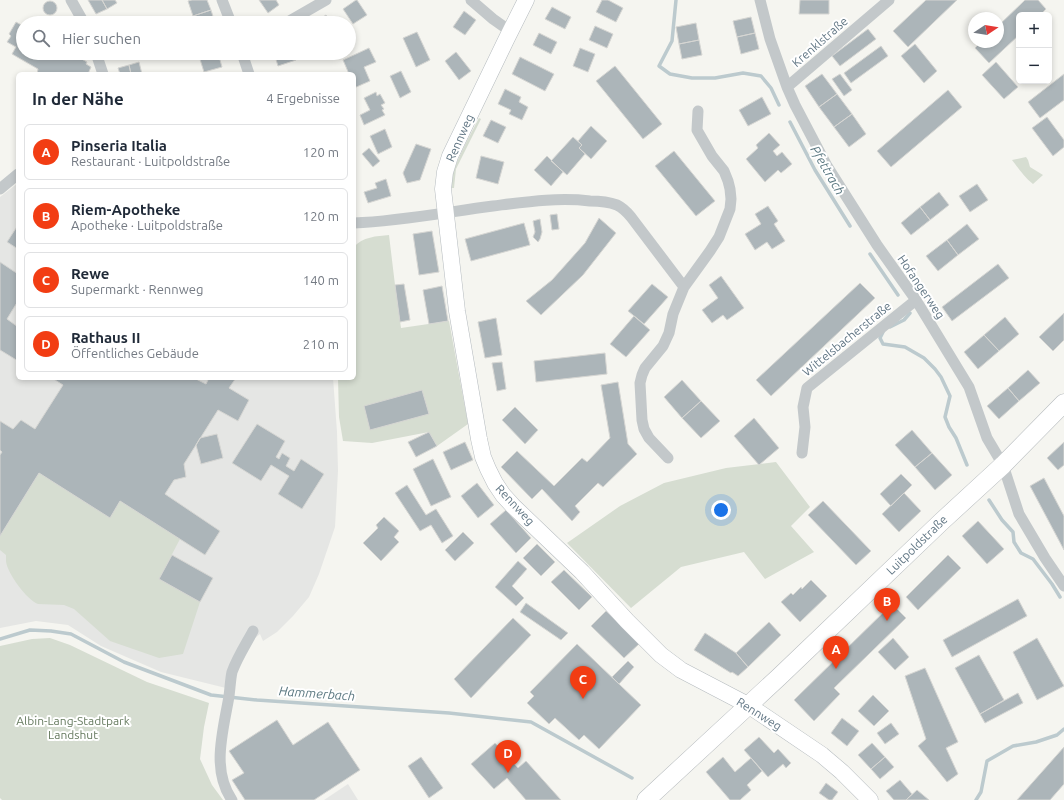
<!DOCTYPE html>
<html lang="de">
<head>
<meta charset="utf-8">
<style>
	body { margin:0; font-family:Ubuntu,sans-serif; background:#f6f6f7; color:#1f2937 }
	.controls { position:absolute; right:12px; top:12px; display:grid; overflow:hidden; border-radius:6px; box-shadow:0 2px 6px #0003 }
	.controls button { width:36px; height:36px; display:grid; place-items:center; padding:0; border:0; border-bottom:1px solid #e0e1e3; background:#fff; color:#1f2937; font:20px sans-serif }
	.compass { position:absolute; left:968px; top:12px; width:36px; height:36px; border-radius:50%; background:#fff; box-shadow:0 2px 6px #0003; rotate:78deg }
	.you { position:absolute; left:721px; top:510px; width:14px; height:14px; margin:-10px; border:3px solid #fff; border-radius:50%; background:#1a73e8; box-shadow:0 0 0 6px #1a73e833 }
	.badge { display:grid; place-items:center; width:26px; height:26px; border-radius:50%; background:#f23d13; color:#fff; font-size:13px; font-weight:700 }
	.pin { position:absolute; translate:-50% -33px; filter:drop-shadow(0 1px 2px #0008) }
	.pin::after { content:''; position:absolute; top:21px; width:14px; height:12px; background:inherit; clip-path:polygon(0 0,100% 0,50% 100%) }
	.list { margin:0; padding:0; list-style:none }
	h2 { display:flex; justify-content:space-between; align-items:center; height:52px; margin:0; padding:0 16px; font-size:17px }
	h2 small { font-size:13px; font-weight:400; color:#747a83 }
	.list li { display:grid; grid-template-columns:26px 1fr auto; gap:12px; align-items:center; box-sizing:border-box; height:56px; margin:0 8px 8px; padding:0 8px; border:1px solid #e0e1e3; border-radius:6px }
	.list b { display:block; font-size:15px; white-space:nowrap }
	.list p { margin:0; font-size:13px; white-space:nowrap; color:#747a83 }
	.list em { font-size:13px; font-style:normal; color:#747a83 }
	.icon { flex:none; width:22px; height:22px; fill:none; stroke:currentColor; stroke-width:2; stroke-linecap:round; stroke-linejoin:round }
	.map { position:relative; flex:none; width:1064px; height:800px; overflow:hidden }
	.search { position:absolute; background:#fff; box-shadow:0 2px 6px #0003; left:16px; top:16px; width:340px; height:44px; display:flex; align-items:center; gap:10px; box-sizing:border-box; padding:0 14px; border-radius:22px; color:#747a83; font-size:15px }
	.panel { position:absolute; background:#fff; box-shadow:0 2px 6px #0003; left:16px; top:72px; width:340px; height:308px; border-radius:6px }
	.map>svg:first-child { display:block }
	.built { fill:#e5e6e4 }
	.green { fill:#d6ddd1 }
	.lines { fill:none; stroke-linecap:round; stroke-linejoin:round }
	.stream { stroke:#bccace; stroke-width:3.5 }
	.building { fill:#acb5b9; stroke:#d6d6d3 }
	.secondary-casing { stroke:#b5bbbf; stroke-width:17 }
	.primary-casing { stroke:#b6bbbe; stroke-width:19 }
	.street { stroke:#c3c8ca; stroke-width:11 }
	.secondary { stroke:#fff; stroke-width:16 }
	.primary { stroke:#fff; stroke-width:18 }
	.labels { text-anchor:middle; stroke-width:4; stroke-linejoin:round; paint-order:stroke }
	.street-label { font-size:12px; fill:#617684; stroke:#fff }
	.park-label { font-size:12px; fill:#677b60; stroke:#fff }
	.water-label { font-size:13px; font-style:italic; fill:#5c7982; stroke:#fff }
</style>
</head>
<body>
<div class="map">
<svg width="1064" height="800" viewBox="0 0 1064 800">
	<rect width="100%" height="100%" fill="#f5f5f0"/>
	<!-- built -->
	<path class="built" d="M18,183v195h315l4,54 1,39 -3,56 -16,47 -10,23 -16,19 -16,16 -14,9 -3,-7 -18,15 -12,40 -69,-17 -60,-26 -33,-21 -32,-4 -36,7v-431z
		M348,784l10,16h-34z"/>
	<!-- green -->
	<path class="green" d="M479,118l2,1 -25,50 -2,19h-3c-2,-17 20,-54 28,-70z
		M1026,157l2,3 2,7 13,8 -10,9c-9,-7 -14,-15 -21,-24z
		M389,235l6,50 6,43 48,-7 19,103 -31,22 -8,-14 -57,11 -29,-2 -4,-24 -1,-39h16v-131c8,-10 23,-11 35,-12z
		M776,462l34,45 -19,19 23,26 -49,27 -21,-27 -63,15 -50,41 -64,-65 53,-37 44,-23 62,-15z
		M39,473l71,44 10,-16 60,38 -21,40 41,23 -17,52 -24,4 -49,-17 -36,-32 -10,-4 -26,-1c-11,-4 -31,-31 -32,-43 0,-2 0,-4 0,-6l-6,-5v-14z
		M50,638l20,7 77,37 62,21 -5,24 -4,32 12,26 11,15h-221l-2,-2v-152l32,-7z"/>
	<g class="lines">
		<!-- stream -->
		<path class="stream" d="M676,0l-4,41 -13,25 11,8 22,4h23l28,-5 18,3 10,12 8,17
			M790,122l25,48 35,56
			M870,254l28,41
			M890,327l14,-7 6,-7
			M883,332l-3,6 3,6 22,3 19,11 11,11 6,8 9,19 -5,21 4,10 7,11 11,27
			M989,500l13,20 11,12 1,10 7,11 12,6 19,25 8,13
			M0,639l30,-9 21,1 20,3 53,28 87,33 46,5 192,13 82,9 101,56
			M976,800l5,-8 6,-31 26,-15 23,-4 21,-7 7,-6"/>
	</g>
	<!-- building -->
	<path class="building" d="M88,0h14l5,9 -11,5z
		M102,0h13l2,3 -10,6z
		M192,0h15l4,10 -18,6 -5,-15z
		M259,0h17l3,5 -11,8z
		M356,0h1l10,15 -14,9 -10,-15z
		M602,0h6l15,8 -7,14 -20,-10z
		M800,0h29v14h-30z
		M926,0h31l-49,47 -15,-16z
		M1025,0h13l8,9 -6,6h-21v20l-30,28 -14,-15 6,-6h17v-16z
		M43 8a7 7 0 1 1 14 0a7 7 0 1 1-14 0Z
		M552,7l19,10 -6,12 -20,-10z
		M211,10l4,13h-20l-2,-7z
		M464,11l12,9 -11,15 -12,-8z
		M326,15l6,8h-18z
		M167,17l3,6h-15z
		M751,17l4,16 -18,4 -4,-16z
		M16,22l7,4v27h48l16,9 -1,2 5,3 -3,7h-51l1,-5 -26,-15 4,-7 -9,-5 4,-6 -2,-2z
		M696,23l3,17 -20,4 -3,-17z
		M595,26l18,8 -6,14 -18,-8z
		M868,29l8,10 -36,27 -8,-10z
		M417,32l13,28 -14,7 -13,-29z
		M539,33l18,9 -6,12 -18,-9z
		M755,33l4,16 -18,5 -4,-17z
		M699,40l3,15 -20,4 -3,-15z
		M915,44l22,27 -13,12 -23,-27z
		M881,46l7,10 -37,27 -7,-10z
		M369,48l7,14 -12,5 6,14 -16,7v-14h-6h1l-6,-14z
		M580,48l15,6 -7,18 -15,-6z
		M456,52l15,19 -12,9 -14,-19z
		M198,53h20l4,14 -18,5z
		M274,53h19l3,7 -18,6z
		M520,57l34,17 -9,17 -33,-17z
		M139,62l3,12h-11l-2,-9z
		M996,62l22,25 -14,12 -22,-24z
		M129,65l2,9h-11l-2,-6z
		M615,66l47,58 -19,15 -47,-58z
		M401,71l10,21 -11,6 -10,-22z
		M822,74l15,20 -18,13 -14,-21z
		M840,74l12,16 -8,6 -12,-17z
		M1064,74v26l-24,18 -12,-16z
		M505,89l16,8 -2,5 9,5 -6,13 -13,-6 2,-4 -13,-6z
		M948,90l14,17 -71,60 -14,-16z
		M376,92l1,4 3,-2 5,9 -4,2 3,4 -2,1 3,5 -21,10 -4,-10 10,-5 -6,-12z
		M837,94l15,20 -18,13 -15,-20z
		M762,97l9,17 -23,12 -9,-16z
		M852,114l14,20 -17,13 -15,-20z
		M1047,117l17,23v7l-11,9 -21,-28z
		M491,120l15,7 -8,16 -15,-7z
		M591,126l16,15 -16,18 -12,-11 3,-3 -4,-4z
		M385,129l7,18 -14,7 -8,-18z
		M769,133l11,12 -7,6 4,5 5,-4 10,12 -11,9 -3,-3 -13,12 -19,-23 12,-11 -2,-3z
		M573,137l9,8 -3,3 6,6 -18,21 -16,-14z
		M416,144l15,5 -11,31 -13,3 -4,-10z
		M369,148l11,13 -7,6 -11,-13z
		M674,151l41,50 -19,15 -41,-50z
		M481,156l23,6 -6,22 -22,-6z
		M547,156l16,16 -12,14 -17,-16z
		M386,179l5,17 -23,7 -4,-11 13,-4 -2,-5z
		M977,184l11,16 -18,12 -11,-16z
		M939,192l10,13 -19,15 -10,-13z
		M768,206l10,15 -4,3 11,17 -13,8 -5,-7 -12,8 -10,-16 16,-10 -6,-10z
		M920,207l10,13 -19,15 -10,-12z
		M557,214l2,15 -7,1 -2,-15z
		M599,218l17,15 -33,42 -42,40 -15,-14 26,-21 33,-37z
		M540,219l2,13 -2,7 -2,3 -5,-5 2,-5 -2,-11z
		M524,223l6,22 -59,16 -6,-22z
		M967,224l12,15 -21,16 -11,-15z
		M18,225v24l-11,-7z
		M432,231l7,41 -20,3 -6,-41z
		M947,240l11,15 -20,16 -12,-15z
		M0,262l18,12v27l-11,18 11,8v34l-18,-11z
		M998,264l11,14 -57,43 -10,-14z
		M721,276l23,32 -17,12 -4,-5 -11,8 -10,-13 16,-12 -9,-13z
		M860,283l15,15 -104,98 -15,-16z
		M404,284l6,36 -10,2 -5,-37z
		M652,284l16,13 -24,27 -16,-13z
		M442,286l6,35 -19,3 -6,-34z
		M1064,313v27l-11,11 -14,-14z
		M634,316l16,14 -24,27 -16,-13z
		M1005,317l14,17 -20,17 -15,-16z
		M496,318l6,37 -17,3 -7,-36z
		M984,335l15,16 -21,18 -14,-17z
		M605,353l2,21 -71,8 -2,-21z
		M502,362l4,27 -9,2 -5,-28z
		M1028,370l12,13 -21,18 -11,-13z
		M52,378h142l12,6 3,-6h27l-7,10 20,12 -11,21 -20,-11 -34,54 2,13 -12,3 -9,14 55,37 -15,24 -85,-54 -10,17 -71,-45 -39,63v-81l2,-3 -2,-2v-29l13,8 8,-9 14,9 28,-44z
		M682,380l19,21 -19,17 -18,-21z
		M618,382l10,62 9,10 -34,33 -5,-4 -23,23 5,6 -8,9 -30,-32 -10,10 -31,-32 16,-16 37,35 28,-28 5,4 23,-24 -9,-53z
		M1008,388l11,13 -20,18 -12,-13z
		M422,390l7,24 -59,16 -6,-24z
		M701,401l19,20 -19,17 -19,-20z
		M515,407l23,23 -13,14 -23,-24z
		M754,418l25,30 -20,17 -25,-29z
		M257,424l28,17 -9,16 3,2 3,-6 8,5 -4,8 8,5 7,-12 23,15 -22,35 -24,-15 11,-18 -18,-11 -10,16 -29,-18z
		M912,430l20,23 -17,14 -20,-22z
		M429,432l8,14 -21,11 -8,-15z
		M217,434l6,24 -22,6 -5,-19 4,-7z
		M465,442l8,18 -22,10 -8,-18z
		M1064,442v23l-6,5 -11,-12z
		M932,453l20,22 -17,15 -20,-23z
		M433,459l18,38 -20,9 -18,-37z
		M901,474l11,11 -21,21 -11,-12z
		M1044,478l20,38v34l-34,-64z
		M477,483l17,22 -16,13 -17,-22z
		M407,485l19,30 10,-6 17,27 -11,7 -11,-18 -11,6 -25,-38z
		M904,493l17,18 -22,21 -17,-18z
		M823,501l48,50 -15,14 -48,-50z
		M506,510l25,28 -15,15 -26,-29z
		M384,517l15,14 -5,6 5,5 -18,19 -18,-18 15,-15 -2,-3z
		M978,521l26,28 -17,15 -25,-28z
		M463,532l11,11 -19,18 -10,-11z
		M537,544l18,18 -14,14 -18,-18z
		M172,555l41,23 -13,24 -41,-23z
		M948,555l13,13 -43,42 -12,-13z
		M518,561l9,8 -15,17 12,12 -8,8 -21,-19z
		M564,570l28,27 -13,13 -28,-28z
		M811,580l16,16 -27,26 -19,-20 10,-9 2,2 8,-8 1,2z
		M1018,599l9,17 -75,41 -9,-17z
		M526,603l42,30 -7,7 -41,-28z
		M892,604l14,14 -72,70 6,6 -26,27 -20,-21z
		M606,611l33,33 -15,14 -33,-32z
		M513,618l18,17 -60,63 -17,-19z
		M769,622l12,13 -33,32 -12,-14z
		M705,633l31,20 12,14 -10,9 -6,-4 -1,1 -37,-23z
		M893,638l16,19 -14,13 -17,-18z
		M1037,638l27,48 -27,14 -24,-48z
		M577,644l64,61 -42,44 -15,-14 -5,5 -24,-22 -6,6 -22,-21 7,-7 -4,-4z
		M979,655l25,45 -24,14 -25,-46z
		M628,661l6,6 -15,17 -7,-7z
		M925,668l33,74 -12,6 12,26 -11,8 -29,-36 8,-7 -21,-63z
		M1018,693l5,10 -38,20 -5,-9z
		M873,695l16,16 -15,15 -16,-15z
		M842,718l17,13 -12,15 -16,-13z
		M277,720l16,25 35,-23 32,48 -46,30h-69l-13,-20 12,-7 -15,-22z
		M891,723l8,11 -14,10 -8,-11z
		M759,737l15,16 4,-4 13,14 -5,5 -3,-4 -15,13 -24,-27z
		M495,743l23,25 8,-7 35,39h-35l-19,-22 -13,11 -23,-25z
		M872,743l13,14 -14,12 -13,-14z
		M1064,747v37l-14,16h-33z
		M421,757l22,31 -14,10 -21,-32z
		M723,757l12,15 16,-14 11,13 -15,14 4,5 -11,10h-10l-24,-28z
		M885,757l9,10 -14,12 -9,-10z
		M900,780l12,14 -6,6h-12l-8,-9z
		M826,783l12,9 -6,8h-3l-10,-7z
		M917,790l12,10h-23z"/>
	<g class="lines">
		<defs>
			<path id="secondary" d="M526,0l-20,40 -56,116 -5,16 -2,17 14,122 22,128 4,18 5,12 7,14 8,12 10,11 69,66 45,49 34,34 20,15 67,35 74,50 20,17 28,28"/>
			<path id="primary" d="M646,800l133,-123 162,-155 62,-57 61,-62"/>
		</defs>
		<!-- secondary casing -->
		<use href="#secondary" class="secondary-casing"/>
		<!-- primary casing -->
		<use href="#primary" class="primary-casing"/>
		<!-- street -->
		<path class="street" d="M71,0l13,23
			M222,0l9,23
			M471,0l22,19 17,12
			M760,0l10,39 17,48 8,18 32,61 50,79 39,55 53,87 18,51 16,27 16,49 26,44 19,28
			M286,23l40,-23
			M96,53l7,21
			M242,53l7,21
			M787,87l102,-87
			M0,189l18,-15
			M354,223c47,-2 93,-11 139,-17 32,-4 65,-9 97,-5 9,0 19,1 27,4 6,3 10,7 14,12l53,70
			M802,453l3,-26 -2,-20 4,-19 109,-88
			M668,458l-19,-20 -5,-9 -2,-9 -2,-37 2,-8 3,-7 18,-22 6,-13 4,-19 11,-27 26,-36 9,-14 11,-28 1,-10 -1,-10 -2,-8 -4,-10 -12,-15 -15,-26 1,-19
			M232,800c-20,-29 -10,-65 -4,-98 2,-9 2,-21 4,-30 5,-14 14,-28 21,-41"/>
		<!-- secondary -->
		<use href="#secondary" class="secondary"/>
		<!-- primary -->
		<use href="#primary" class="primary"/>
	</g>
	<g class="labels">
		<!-- street labels -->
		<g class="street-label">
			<text transform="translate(820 42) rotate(-41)" y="4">Krenklstraße</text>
			<text transform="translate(460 138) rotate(-66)" y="4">Rennweg</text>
			<text transform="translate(921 287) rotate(56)" y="4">Hofangerweg</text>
			<text transform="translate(847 339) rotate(-39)" y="4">Wittelsbacherstraße</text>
			<text transform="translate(515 505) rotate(47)" y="4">Rennweg</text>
			<text transform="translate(917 545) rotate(-44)" y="4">Luitpoldstraße</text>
			<text transform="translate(759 714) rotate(32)" y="4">Rennweg</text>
		</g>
		<!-- park labels -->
		<g class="park-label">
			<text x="73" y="725">Albin-Lang-Stadtpark<tspan x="73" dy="14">Landshut</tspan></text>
		</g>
		<!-- water labels -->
		<g class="water-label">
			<text transform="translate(828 170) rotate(60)" y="5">Pfettrach</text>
			<text transform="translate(317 693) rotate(4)" y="5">Hammerbach</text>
		</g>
	</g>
</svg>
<div class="controls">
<button>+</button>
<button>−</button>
</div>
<svg class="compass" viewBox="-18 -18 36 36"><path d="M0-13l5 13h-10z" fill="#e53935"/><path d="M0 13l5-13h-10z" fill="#747a83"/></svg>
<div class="you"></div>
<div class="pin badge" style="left:836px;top:669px">A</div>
<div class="pin badge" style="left:887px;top:621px">B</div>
<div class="pin badge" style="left:583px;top:699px">C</div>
<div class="pin badge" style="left:508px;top:773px">D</div>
<div class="search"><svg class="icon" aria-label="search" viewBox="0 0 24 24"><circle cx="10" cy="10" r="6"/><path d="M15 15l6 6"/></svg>Hier suchen</div>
<section class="panel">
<h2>In der Nähe<small>4 Ergebnisse</small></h2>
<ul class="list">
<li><span class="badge">A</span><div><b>Pinseria Italia</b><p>Restaurant · Luitpoldstraße</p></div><em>120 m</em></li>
<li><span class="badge">B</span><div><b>Riem-Apotheke</b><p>Apotheke · Luitpoldstraße</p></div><em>120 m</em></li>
<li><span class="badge">C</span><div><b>Rewe</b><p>Supermarkt · Rennweg</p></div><em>140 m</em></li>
<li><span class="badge">D</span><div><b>Rathaus II</b><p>Öffentliches Gebäude</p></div><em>210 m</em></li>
</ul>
</section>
</div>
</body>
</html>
